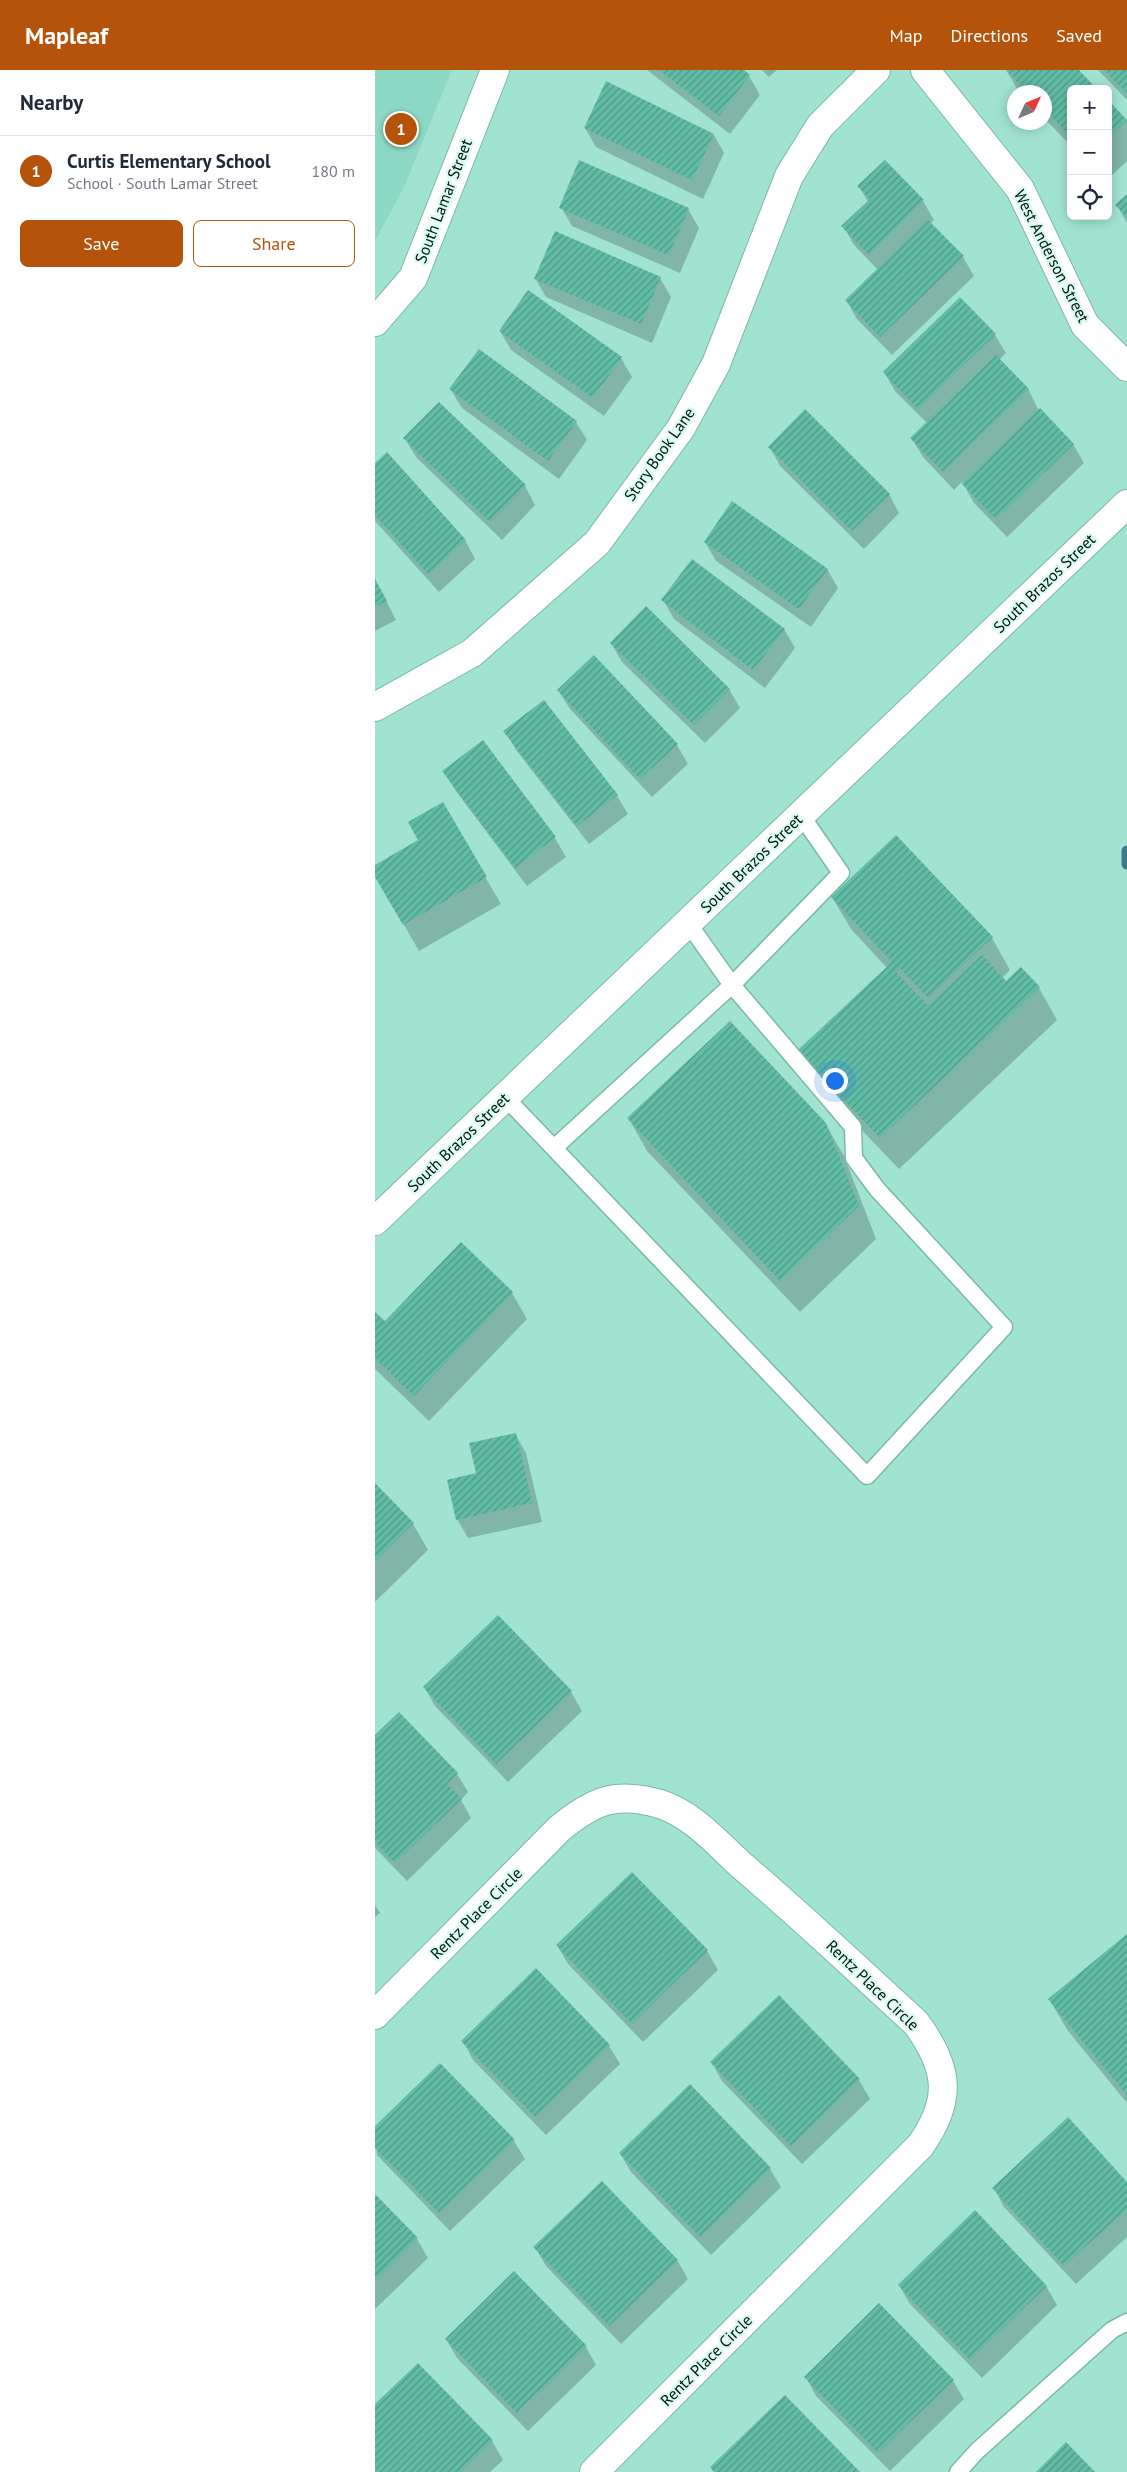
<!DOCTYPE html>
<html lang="en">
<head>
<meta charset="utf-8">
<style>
	body { margin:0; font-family:"PT Sans",sans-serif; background:#f2f2f3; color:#1f2937 }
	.controls { position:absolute; right:15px; top:15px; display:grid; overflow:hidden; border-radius:8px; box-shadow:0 2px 12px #0003 }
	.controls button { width:45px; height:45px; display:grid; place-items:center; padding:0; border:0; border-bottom:1px solid #e0e1e3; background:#fff; color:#1f2937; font:25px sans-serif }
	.compass { position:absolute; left:632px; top:15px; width:45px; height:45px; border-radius:50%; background:#fff; box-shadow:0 2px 12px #0003; rotate:46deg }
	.you { position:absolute; left:459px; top:1010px; width:18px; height:18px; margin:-12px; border:4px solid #fff; border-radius:50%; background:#1a73e8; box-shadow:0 0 0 8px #1a73e833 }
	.badge { display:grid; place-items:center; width:32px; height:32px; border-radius:50%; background:#b45309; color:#fff; font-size:16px; font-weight:700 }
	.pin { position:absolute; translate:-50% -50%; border:2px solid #fff; box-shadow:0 1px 5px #0006 }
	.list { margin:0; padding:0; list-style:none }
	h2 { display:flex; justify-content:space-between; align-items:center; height:65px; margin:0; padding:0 20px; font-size:21px }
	h2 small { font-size:16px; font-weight:400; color:#747a83 }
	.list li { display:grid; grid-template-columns:32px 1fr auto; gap:15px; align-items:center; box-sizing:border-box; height:70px; padding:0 20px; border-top:1px solid #e0e1e3 }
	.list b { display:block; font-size:19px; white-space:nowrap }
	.list p { margin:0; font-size:16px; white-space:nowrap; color:#747a83 }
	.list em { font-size:16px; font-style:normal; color:#747a83 }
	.actions { display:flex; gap:10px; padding:15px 20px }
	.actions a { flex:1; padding:11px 0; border:1px solid #b45309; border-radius:8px; text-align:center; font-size:18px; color:#b45309 }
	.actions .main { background:#b45309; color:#fff }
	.icon { flex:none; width:28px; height:28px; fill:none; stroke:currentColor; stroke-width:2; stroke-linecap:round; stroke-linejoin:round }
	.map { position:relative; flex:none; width:752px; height:2402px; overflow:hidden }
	header { display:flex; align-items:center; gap:30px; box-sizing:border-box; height:70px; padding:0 25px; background:#b45309; color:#fff }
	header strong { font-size:24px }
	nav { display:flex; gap:28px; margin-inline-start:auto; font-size:18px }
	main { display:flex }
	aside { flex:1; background:#fff }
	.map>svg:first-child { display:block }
	.built { fill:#8dd8c4 }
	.shadow { fill:#0003 }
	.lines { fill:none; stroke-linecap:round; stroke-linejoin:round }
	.stream { stroke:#3f7893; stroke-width:11 }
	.building { fill:url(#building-hatch) }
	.lane-casing { stroke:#79b9a8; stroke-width:19 }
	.street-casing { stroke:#79b9a8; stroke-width:30 }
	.lane { stroke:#fff; stroke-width:16 }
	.street { stroke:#fff; stroke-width:28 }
	.labels { text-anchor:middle; stroke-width:5; stroke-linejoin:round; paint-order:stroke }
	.street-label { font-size:16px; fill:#00150f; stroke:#dcfcf3 }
</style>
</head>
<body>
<header>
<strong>Mapleaf</strong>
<nav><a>Map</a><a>Directions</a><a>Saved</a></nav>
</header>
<main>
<aside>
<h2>Nearby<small></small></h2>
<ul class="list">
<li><span class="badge">1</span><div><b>Curtis Elementary School</b><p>School · South Lamar Street</p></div><em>180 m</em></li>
</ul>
<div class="actions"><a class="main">Save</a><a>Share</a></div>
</aside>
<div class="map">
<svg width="752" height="2402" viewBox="0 0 752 2402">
	<defs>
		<pattern id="building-hatch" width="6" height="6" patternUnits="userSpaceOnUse" patternTransform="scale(1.25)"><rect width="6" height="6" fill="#61bda6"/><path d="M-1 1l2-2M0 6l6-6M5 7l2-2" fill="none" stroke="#4e9886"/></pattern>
	</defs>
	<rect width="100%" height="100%" fill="#a1e3d1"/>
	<!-- built -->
	<path class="built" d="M0,0h77l-48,117 -29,54z"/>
	<!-- shadow -->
	<path class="shadow" d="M272,0h95l7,6 11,19 -30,39z
		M387,0h15l-8,7z
		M631,0h71l-6,19v57l-26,-27v-27h-26z
		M723,0h29v30z
		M733,32l19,20v39l-19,18z
		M210,58l129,7 10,18 -21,46 -107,-52z
		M510,91l38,40 11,19 -4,4 33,33 11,19 -82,79 -35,-36 -11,-19 32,-30 -24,-25 -11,-19 25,-24 -9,-16z
		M752,125v28l-10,-18z
		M186,137l127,2 11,19 -19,45 -108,-47z
		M160,208h125l11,19 -19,46 -106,-46z
		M154,222l92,66 11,19 -28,39 -93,-66 -11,-19z
		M620,265l11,18 -7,7 29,29 10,20 35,35 11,19 -77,74 -33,-34 -12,-21 -8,8 -31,-33 -11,-18 15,-16 -32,-32 -11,-19z
		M76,320l125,32 11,18 -28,39 -97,-71z
		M30,369l120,47 10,19 -33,35 -86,-83z
		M395,377l119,47 10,19 -35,36 -84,-83z
		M0,395l90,75 10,19 -36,33 -64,-71z
		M330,472l122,27 11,19 -27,39 -95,-66z
		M0,509l21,41 -21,11z
		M288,530l121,29 11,19 -30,40 -91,-69z
		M236,573l118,46 11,19 -35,35 -83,-81z
		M219,587l83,88 11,19 -36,33 -82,-88 -11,-18z
		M130,661l112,65 11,18 -39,30 -73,-94z
		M108,672l72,96 11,19 -39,29 -72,-96 -11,-19z
		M67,734l59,100 -82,47 -44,-77v-8l45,-26z
		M457,827l160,41 18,32 -8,8 4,4 33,6 18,32 -158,149 -82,-86 -18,-32 88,-83 -36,-39z
		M254,1049l196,4 19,33 32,83 -76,73 -153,-161z
		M86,1174l51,49 15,26 -98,102 -54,-52v-55l10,9z
		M140,1364l11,19 16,69 -74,16 -11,-19 20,-45z
		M0,1415l38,39 15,26 -53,52z
		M49,1617l147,5 11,19 -74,71 -73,-76z
		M0,1666l82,38 11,18 -7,8 10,18 -64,63 -32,-33z
		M257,1803l75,78 11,19 -75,72 -75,-78 -11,-19z
		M0,1835l5,8 -5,4z
		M752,1865v168l-59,-72 -19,-32z
		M404,1927l80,83 11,19 -68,65 -80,-83 -10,-18z
		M88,1971l146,5 11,18 -74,71 -73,-75z
		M0,2058l139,13 11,18 -75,72 -73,-76z
		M245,2083l150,16 11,18 -70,68 -80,-83z
		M752,2113v54l-51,47 -72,-77 -10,-19z
		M0,2125l42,44 11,19 -53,51z
		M160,2177l142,13 11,19 -67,65 -75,-78z
		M524,2215l147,1 11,19 -75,73 -72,-74z
		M71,2269l140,8 10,18 -68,66 -71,-73z
		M431,2307l147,4 11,18 -74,72 -74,-75z
		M0,2336l117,35 11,19 -13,12h-115z"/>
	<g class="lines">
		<!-- stream -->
		<path class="stream" d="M752,781v13"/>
	</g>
	<!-- building -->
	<path class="building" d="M284,0h85l6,5 -31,41z
		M631,0h73l18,19h-26v48l-26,-27v-18h-18z
		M729,0h23v24z
		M231,11l108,53 -22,46 -108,-52z
		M733,30l19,20 -19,18z
		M204,90l110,48 -20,47 -110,-47z
		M510,90l39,40 -55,55 -28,-29 29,-27 -13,-13z
		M752,124v23l-12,-12z
		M553,150l36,36 -84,81 -35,-37z
		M180,161l106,46 -20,47 -107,-45z
		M153,220l94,67 -29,41 -94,-67z
		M585,227l36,37 -78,75 -35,-37z
		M104,279l98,72 -29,40 -99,-72z
		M621,285l33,34 -86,83 -33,-34z
		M64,332l87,83 -36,37 -87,-84z
		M665,338l34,36 -78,75 -34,-35z
		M430,339l85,85 -38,37 -84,-84z
		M12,382l79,88 -38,34 -53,-59v-52z
		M357,431l96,68 -29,40 -95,-67z
		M317,489l93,70 -32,41 -92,-70z
		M0,509l12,22 -12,6z
		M271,536l84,83 -36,36 -84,-82z
		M219,585l84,89 -38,35 -83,-89z
		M169,630l74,95 -41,31 -74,-95z
		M108,670l73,97 -41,31 -73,-97z
		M68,732l44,75 -84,48 -28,-48v-12l43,-25 -10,-18z
		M521,765l97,102 -65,61 -28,-30 -4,4 32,34 54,-51 24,26 15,-14 19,20 -160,151 -83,-87 95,-89 -61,-65z
		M355,951l96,102 33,83 -79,75 -153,-163z
		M86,1172l52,50 -99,104 -39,-38v-46l10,9z
		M141,1363l16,70 -76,17 -9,-40 29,-7 -7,-30z
		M0,1413l39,40 -39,38z
		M123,1545l74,76 -76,73 -73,-77z
		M24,1642l59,61 -11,11 15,15 -67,64 -20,-21v-107z
		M257,1802l76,78 -76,74 -76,-79z
		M752,1864v161l-79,-96z
		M161,1898l74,77 -75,72 -74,-76z
		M404,1925l81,84 -69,67 -81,-84z
		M65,1993l75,77 -76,73 -64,-65v-22z
		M315,2014l81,84 -71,69 -81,-84z
		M693,2047l59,65v27l-63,57 -72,-78z
		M227,2111l76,79 -69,66 -76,-79z
		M0,2124l43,44 -43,42z
		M600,2140l72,76 -77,74 -72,-75z
		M139,2201l73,75 -70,67 -72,-74z
		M504,2233l75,77 -76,73 -74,-76z
		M43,2293l75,77 -33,32h-82l-3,-3v-65z
		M410,2325l75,77h-146l-4,-5z
		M691,2372l29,30h-59z"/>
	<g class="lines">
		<defs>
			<path id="lane" d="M130,1027l362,379 137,-149 -127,-138 -23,-31 -1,-31 -121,-142 -44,-62
				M179,1078l178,-163 109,-112 -40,-58
				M583,2402l19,-21 135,-121 15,-8"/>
			<path id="street" d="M550,0l95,119 65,136 42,42
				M0,252l38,-44 82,-208
				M0,637l97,-54 125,-110 84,-115 35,-64 73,-188 31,-50 56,-56
				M0,1151l752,-717
				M0,1945l184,-186c34,-28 56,-38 101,-25 32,10 57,39 81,61 60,51 117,105 175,158 33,45 37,77 4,123l-326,326"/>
		</defs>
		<!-- lane casing -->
		<use href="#lane" class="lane-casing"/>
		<!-- street casing -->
		<use href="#street" class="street-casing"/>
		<!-- lane -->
		<use href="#lane" class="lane"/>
		<!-- street -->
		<use href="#street" class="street"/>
	</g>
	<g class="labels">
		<!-- street labels -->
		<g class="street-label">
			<text transform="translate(68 131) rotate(-69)" y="6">South Lamar Street</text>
			<text transform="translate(677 186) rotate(63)" y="6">West Anderson Street</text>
			<text transform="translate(284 384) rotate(-55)" y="6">Story Book Lane</text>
			<text transform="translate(669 513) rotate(-44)" y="6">South Brazos Street</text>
			<text transform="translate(376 793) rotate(-44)" y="6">South Brazos Street</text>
			<text transform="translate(83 1072) rotate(-44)" y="6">South Brazos Street</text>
			<text transform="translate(101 1843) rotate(-45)" y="6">Rentz Place Circle</text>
			<text transform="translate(498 1915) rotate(44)" y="6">Rentz Place Circle</text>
			<text transform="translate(331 2290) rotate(-45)" y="6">Rentz Place Circle</text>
		</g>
	</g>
</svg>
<div class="controls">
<button>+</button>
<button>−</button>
<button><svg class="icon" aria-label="locate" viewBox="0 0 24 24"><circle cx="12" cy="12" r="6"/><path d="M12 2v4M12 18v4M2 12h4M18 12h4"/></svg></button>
</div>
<svg class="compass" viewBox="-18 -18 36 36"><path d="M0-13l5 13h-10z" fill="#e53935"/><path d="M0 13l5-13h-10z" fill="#747a83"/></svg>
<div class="you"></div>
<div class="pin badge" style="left:26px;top:59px">1</div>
</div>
</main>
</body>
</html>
